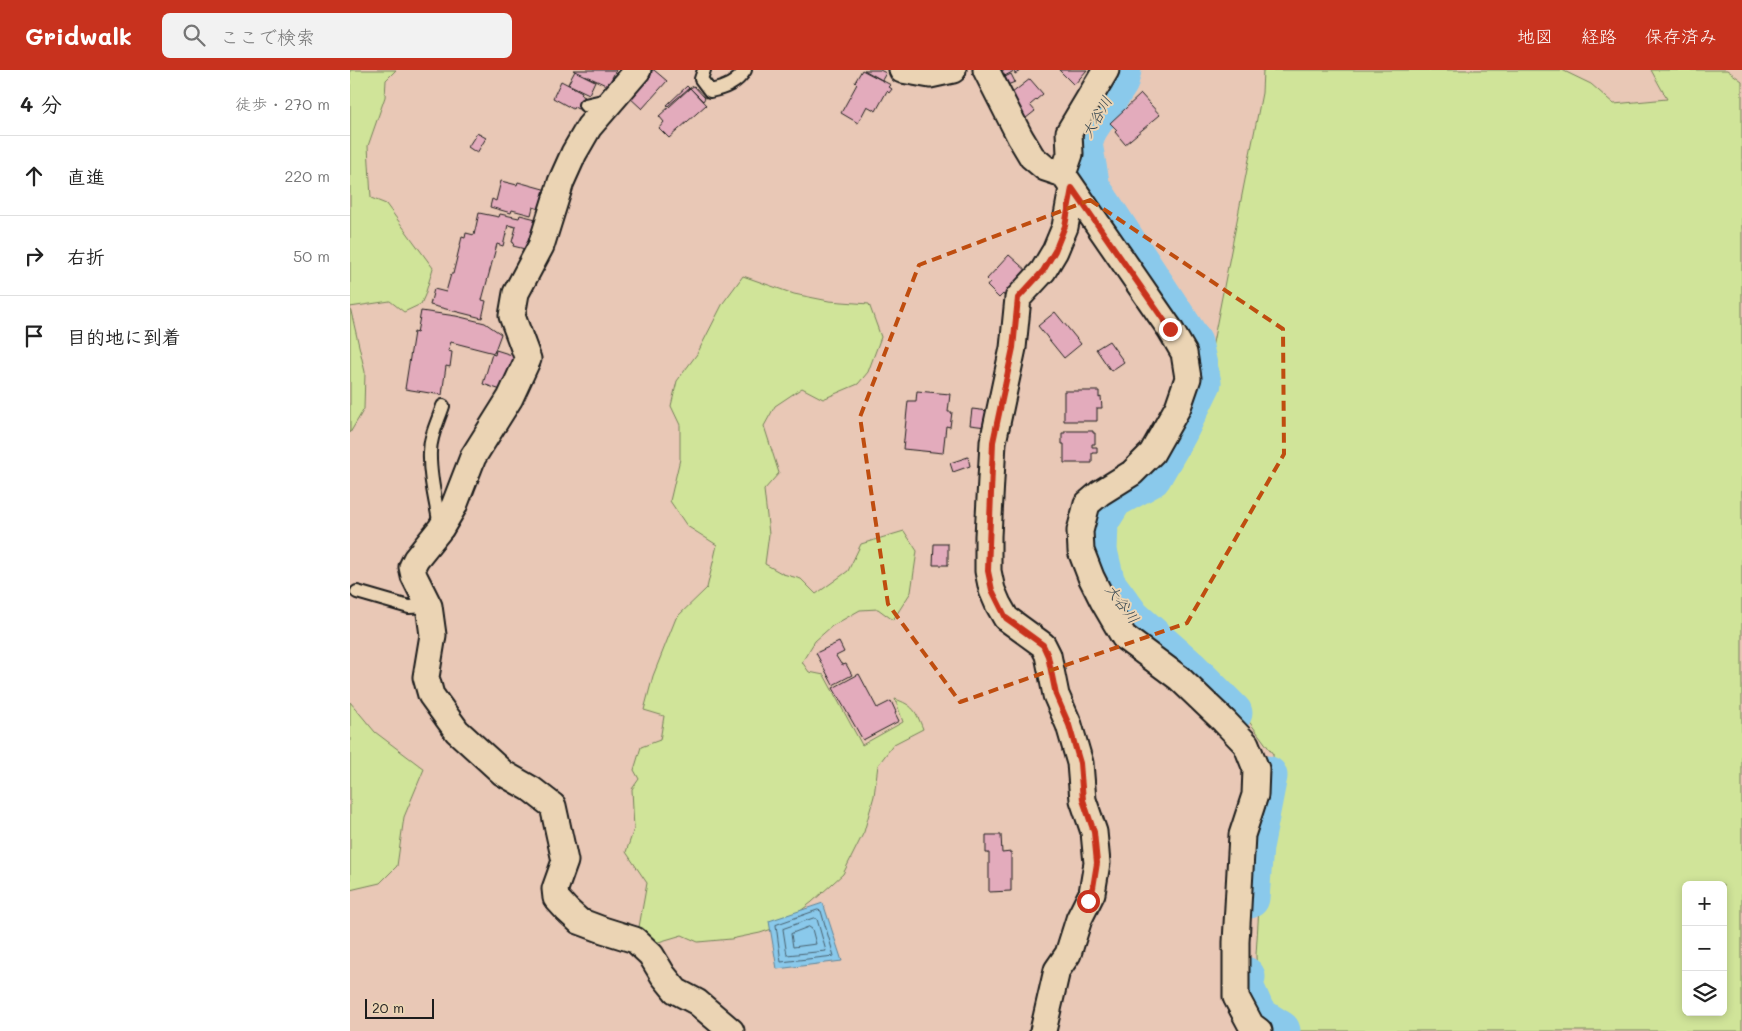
<!DOCTYPE html>
<html lang="ja">
<head>
<meta charset="utf-8">
<style>
	body { margin:0; font-family:Mali,"Klee One",sans-serif; background:#f2f2f2; color:#222 }
	.controls { position:absolute; right:15px; bottom:15px; display:grid; overflow:hidden; border-radius:8px; box-shadow:0 2px 8px #0003 }
	.controls button { width:45px; height:45px; display:grid; place-items:center; padding:0; border:0; border-bottom:1px solid #e0e0e0; background:#fff; color:#222; font:25px sans-serif }
	.scale { position:absolute; left:15px; bottom:12px; width:69px; box-sizing:border-box; padding-left:5px; border:2px solid #1c1c1c; border-top:0; font-size:14px; line-height:18px; white-space:nowrap; color:#1c1c1c; -webkit-text-stroke:4px #ebd4b4; paint-order:stroke }
	.stop { position:absolute; width:15px; height:15px; margin:-11px; border:4px solid #c8321e; border-radius:50%; background:#fff }
	.stop.end { background:#c8321e; border-color:#fff; box-shadow:0 1px 5px #0008 }
	.list { margin:0; padding:0; list-style:none }
	h2 { display:flex; justify-content:space-between; align-items:center; height:65px; margin:0; padding:0 20px; font-size:21px }
	h2 small { font-size:16px; font-weight:400; color:#767676 }
	.list li { display:grid; grid-template-columns:32px 1fr auto; gap:15px; align-items:center; box-sizing:border-box; height:80px; padding:0 20px; border-top:1px solid #e0e0e0 }
	.list b { display:block; font-size:19px; white-space:nowrap }
	.list em { font-size:16px; font-style:normal; color:#767676 }
	.icon { flex:none; width:28px; height:28px; fill:none; stroke:currentColor; stroke-width:2; stroke-linecap:round; stroke-linejoin:round }
	.map { position:relative; flex:none; width:1392px; height:961px; overflow:hidden }
	header { display:flex; align-items:center; gap:30px; box-sizing:border-box; height:70px; padding:0 25px; background:#c8321e; color:#fff }
	header strong { font-size:24px }
	nav { display:flex; gap:28px; margin-inline-start:auto; font-size:18px }
	.search { width:350px; height:45px; background:#f2f2f2; display:flex; align-items:center; gap:12px; box-sizing:border-box; padding:0 18px; border-radius:8px; color:#767676; font-size:19px }
	main { display:flex }
	aside { flex:1; background:#fff }
	.map>svg:first-child { display:block }
	.green { fill:#d0e499; stroke:#76805a; fill-rule:evenodd }
	.water { fill:#8ac9eb; stroke:#5e8498 }
	.lines { fill:none; stroke-linecap:round; stroke-linejoin:round }
	.shore { stroke:#48616f; stroke-width:1 }
	.river { stroke:#8ac9eb; stroke-width:41 }
	.building { fill:#e3abbc; stroke:#1c1c1c }
	.lane-casing { stroke:#1c1c1c; stroke-width:16 }
	.street-casing { stroke:#1c1c1c; stroke-width:29 }
	.lane { stroke:#ebd4b4; stroke-width:12 }
	.street { stroke:#ebd4b4; stroke-width:25 }
	.route { stroke:#c8321e; stroke-width:6 }
	.marked { fill:none; stroke:#bf4d0f; stroke-width:4; stroke-dasharray:10 6; stroke-linejoin:round }
	.labels { text-anchor:middle; stroke-width:4; stroke-linejoin:round; paint-order:stroke }
	.water-label { font-size:15px; font-style:italic; fill:#384750; stroke:#ebd4b4 }
</style>
</head>
<body>
<header>
<strong>Gridwalk</strong>
<div class="search"><svg class="icon" aria-label="search" viewBox="0 0 24 24"><circle cx="10" cy="10" r="6"/><path d="M15 15l6 6"/></svg>ここで検索</div>
<nav><a>地図</a><a>経路</a><a>保存済み</a></nav>
</header>
<main>
<aside>
<h2>4 分<small>徒歩 · 270 m</small></h2>
<ul class="list">
<li><svg class="icon" aria-label="ahead" viewBox="0 0 24 24"><path d="M12 20V5M6 11l6-6 6 6"/></svg><div><b>直進</b></div><em>220 m</em></li>
<li><svg class="icon" aria-label="right" viewBox="0 0 24 24"><path d="M7 20v-9h11M14 6l5 5-5 5"/></svg><div><b>右折</b></div><em>50 m</em></li>
<li><svg class="icon" aria-label="arrive" viewBox="0 0 24 24"><path d="M6 21V4h12l-3 4 3 4H6"/></svg><div><b>目的地に到着</b></div></li>
</ul>
</aside>
<div class="map">
<svg width="1392" height="961" viewBox="0 0 1392 961">
	<rect width="100%" height="100%" fill="#e9c8b6"/>
	<filter id="ink" filterUnits="userSpaceOnUse"><feTurbulence type="fractalNoise" baseFrequency=".02" numOctaves="2"/><feDisplacementMap in="SourceGraphic" scale="10" xChannelSelector="R" yChannelSelector="G"/><feConvolveMatrix kernelMatrix="1 2 1 2 8 2 1 2 1" color-interpolation-filters="sRGB"/></filter>
	<g filter="url(#ink)">
		<!-- green -->
		<path class="green" d="M0,0h46l-10,10 -1,17 -17,49 3,52 15,6 47,64 -8,27 -4,9 -17,8 -14,-11 -40,6 15,65 -1,37 -14,24z
			M913,0h299l29,14 23,20 53,-5 -16,-29h76l15,11v950h-445l-23,-13 -17,-27 -1,-36 6,-96 13,-64 -2,-41 -48,-65 -71,-64 -34,-40 -13,-28 1,-34 18,-18 32,-27 42,-69 62,-316zM1336,815h37v127h-37z
			M393,206l51,18 35,7 40,3 12,33 -13,35 -10,12 -35,15 -21,-11 -27,18 -11,20 15,47 -15,17 5,44 -4,30 18,10 18,5 15,15 32,-23 13,-27 43,-13 13,20 -6,41 -18,28 -15,-11 -18,1 -28,16 -17,15 -13,21 7,10 15,3 38,70 41,-23 -8,-23c18,6 21,12 28,30l-29,15 -16,21 -4,31 -10,36 -21,42 -31,28 -31,24 -21,7 -29,6 -33,3 -16,-7 -27,8 -16,-16 8,-44 -21,-31 8,-23 -2,-40 7,-10 -5,-9 7,-23 19,-7 4,-24 -20,-6 9,-34 23,-58 31,-30 10,-43 -30,-19 -17,-25 10,-42v-34l-9,-19 6,-25 20,-27 26,-51z
			M0,632l25,30 49,37 -20,48 -7,49 -17,17 -30,7z"/>
		<!-- water -->
		<path class="water" d="M473,833l19,58 -65,8 -8,-48z"/>
		<g class="lines">
			<!-- shore -->
			<path class="shore" d="M468,840l3,1 13,45 -53,6 -5,-37z
				M464,848l3,1 9,32 -39,4 -4,-26z
				M459,857l3,2 4,15 -23,3 -2,-13z"/>
			<!-- river -->
			<path class="river" d="M771,0l-3,12 -31,47 -5,15 8,44 102,155 9,40 -24,49 -26,45 -38,21 -15,24 -1,29 8,33 26,35 59,52 42,42
				M899,828l4,-51 14,-71
				M895,907l-2,9 13,30 24,15"/>
		</g>
		<!-- building -->
		<path class="building" d="M223,0h43l-8,16z
			M301,0h3l13,11 -25,28 -14,-13z
			M512,0l29,15 -2,2 3,2 -3,4 -2,-2 -11,20 -9,-5 -9,17 -17,-10 16,-29 -2,-2z
			M514,0h16l6,3 -4,7z
			M645,0h27l-7,4 -1,-3 -15,8z
			M709,0h28l-13,15z
			M225,1l20,10 -6,13 -21,-10z
			M661,4l4,8 -13,5 -3,-7z
			M680,9l13,15 -13,11 5,6 -14,11 -14,-25z
			M211,11l21,11 -1,3 4,2 -7,12 -4,-2 -1,2 -20,-11z
			M337,16l2,2 -21,18 -1,-1z
			M344,16l11,12 -2,3 -13,-13z
			M340,18l16,17 -37,33 -10,-10 5,-6 -5,-6z
			M791,24l19,21 -35,29 -10,-12 2,-2 -7,-7z
			M127,63l9,5 -9,15 -9,-6z
			M151,111l16,4 1,-3 29,8 -5,20 -9,-3 -2,8 -19,-5 -1,3 -21,-6 2,-8 4,2z
			M129,143l20,4 1,-3 19,4 1,-3 16,4 -7,28 -3,-1 -1,3 -12,-3 1,-3 -2,-1 4,-15 -8,-2 -5,21 -6,-2 -15,56 4,1 -4,17 -52,-13 4,-16 12,3 5,-18h2l9,-37 3,1 1,-5 8,2z
			M659,185l19,17 -23,25 -2,-3 -4,4 -12,-12 3,-4 -3,-3z
			M71,241l35,5 29,7 16,11 -7,19 -43,-11 -3,9 4,1 -2,15 -4,-1 -4,29 -37,-6 9,-57 3,1z
			M705,242l26,32 -17,14 -26,-32z
			M759,271l15,21 -13,9 -15,-22z
			M146,280l19,6 -11,35 -21,-7 9,-30 3,1z
			M567,321l33,3 -2,18h4l-2,15 -4,-1 -3,27 -40,-4 5,-48h8z
			M714,321h35v7l2,-1 1,11h-5v13h-33z
			M622,339l17,2 -3,16 -16,-2z
			M715,361h28v2h2v11h-3v3h5v6h-5v10h-28v-19h-2v-11h3z
			M618,387l2,9 -17,6 -3,-9z
			M584,474h14v21h-15z
			M489,572l5,10 -8,4 5,8h2v1l3,-1 6,11 -19,10 -17,-32z
			M509,604l18,34 14,-7 5,11 -1,1 4,8 -36,19 -30,-52z
			M636,765h15l1,18 9,-1v39l-22,1v-39h-3z"/>
		<g class="lines">
			<defs>
				<path id="lane" d="M354,0l-3,9 9,12c15,-3 27,-8 35,-21
					M235,35l26,-6
					M90,456c-4,-24 -11,-50 -10,-74 0,-16 8,-31 13,-46
					M7,522l52,15 20,-1"/>
				<path id="street" d="M288,0l-49,57 -15,26 -13,29 -20,64 -25,47 -4,23 16,43 -18,39 -37,59 -19,49 -13,22 -25,31 -4,8 2,9 15,30 4,29 -7,42 5,18 26,36 46,42 28,16 22,17 12,55 -10,28 1,9 11,12 12,11 24,9 32,10 16,15 12,20 13,16 21,11 34,29
					M552,0l28,5 23,-5
					M636,0l34,67 12,20 13,11 18,6 107,155 14,24 4,25 -10,29 -26,46 -20,20 -32,20 -13,11 -7,27 1,20 10,26 12,24 21,36 55,41 45,43 22,23 10,25 -1,26 -13,40 -6,107v55l15,28 8,6
					M713,104l7,-20 -1,-22 37,-62
					M693,961l14,-61 11,-16 11,-35 13,-26 5,-30 -3,-31 -11,-32 -3,-37 -11,-38 -13,-30 -8,-40 -5,-10 -37,-27 -8,-14 -6,-14 -4,-19v-35l5,-94 20,-94 5,-50 25,-27 12,-20 10,-24 7,-39"/>
			</defs>
			<!-- lane casing -->
			<use href="#lane" class="lane-casing"/>
			<!-- street casing -->
			<use href="#street" class="street-casing"/>
			<!-- lane -->
			<use href="#lane" class="lane"/>
			<!-- street -->
			<use href="#street" class="street"/>
		</g>
	</g>
	<g class="lines" filter="url(#ink)">
		<!-- route -->
		<path class="route" d="M738,831l4,-7 5,-31 -3,-31 -11,-32 -3,-37 -11,-38 -13,-30 -8,-39 -5,-11 -37,-27 -14,-28 -4,-19 5,-129 20,-94 5,-50 25,-27 12,-20 10,-25 7,-38 98,141"/>
	</g>
	<!-- marked area -->
	<path class="marked" d="M740,130l193,129 1,125 -97,169 -227,79 -72,-98 -28,-187 59,-152z"/>
	<g class="labels">
		<!-- water labels -->
		<g class="water-label">
			<text transform="translate(747 47) rotate(-60)" y="5">大谷川</text>
			<text transform="translate(772 534) rotate(53)" y="5">大谷川</text>
		</g>
	</g>
</svg>
<div class="controls">
<button>+</button>
<button>−</button>
<button><svg class="icon" aria-label="layers" viewBox="0 0 24 24"><path d="M12 4l9 5-9 5-9-5zM3 14l9 5 9-5"/></svg></button>
</div>
<div class="scale">20 m</div>
<div class="stop" style="left:738px;top:831px"></div>
<div class="stop end" style="left:820px;top:259px"></div>
</div>
</main>
</body>
</html>
